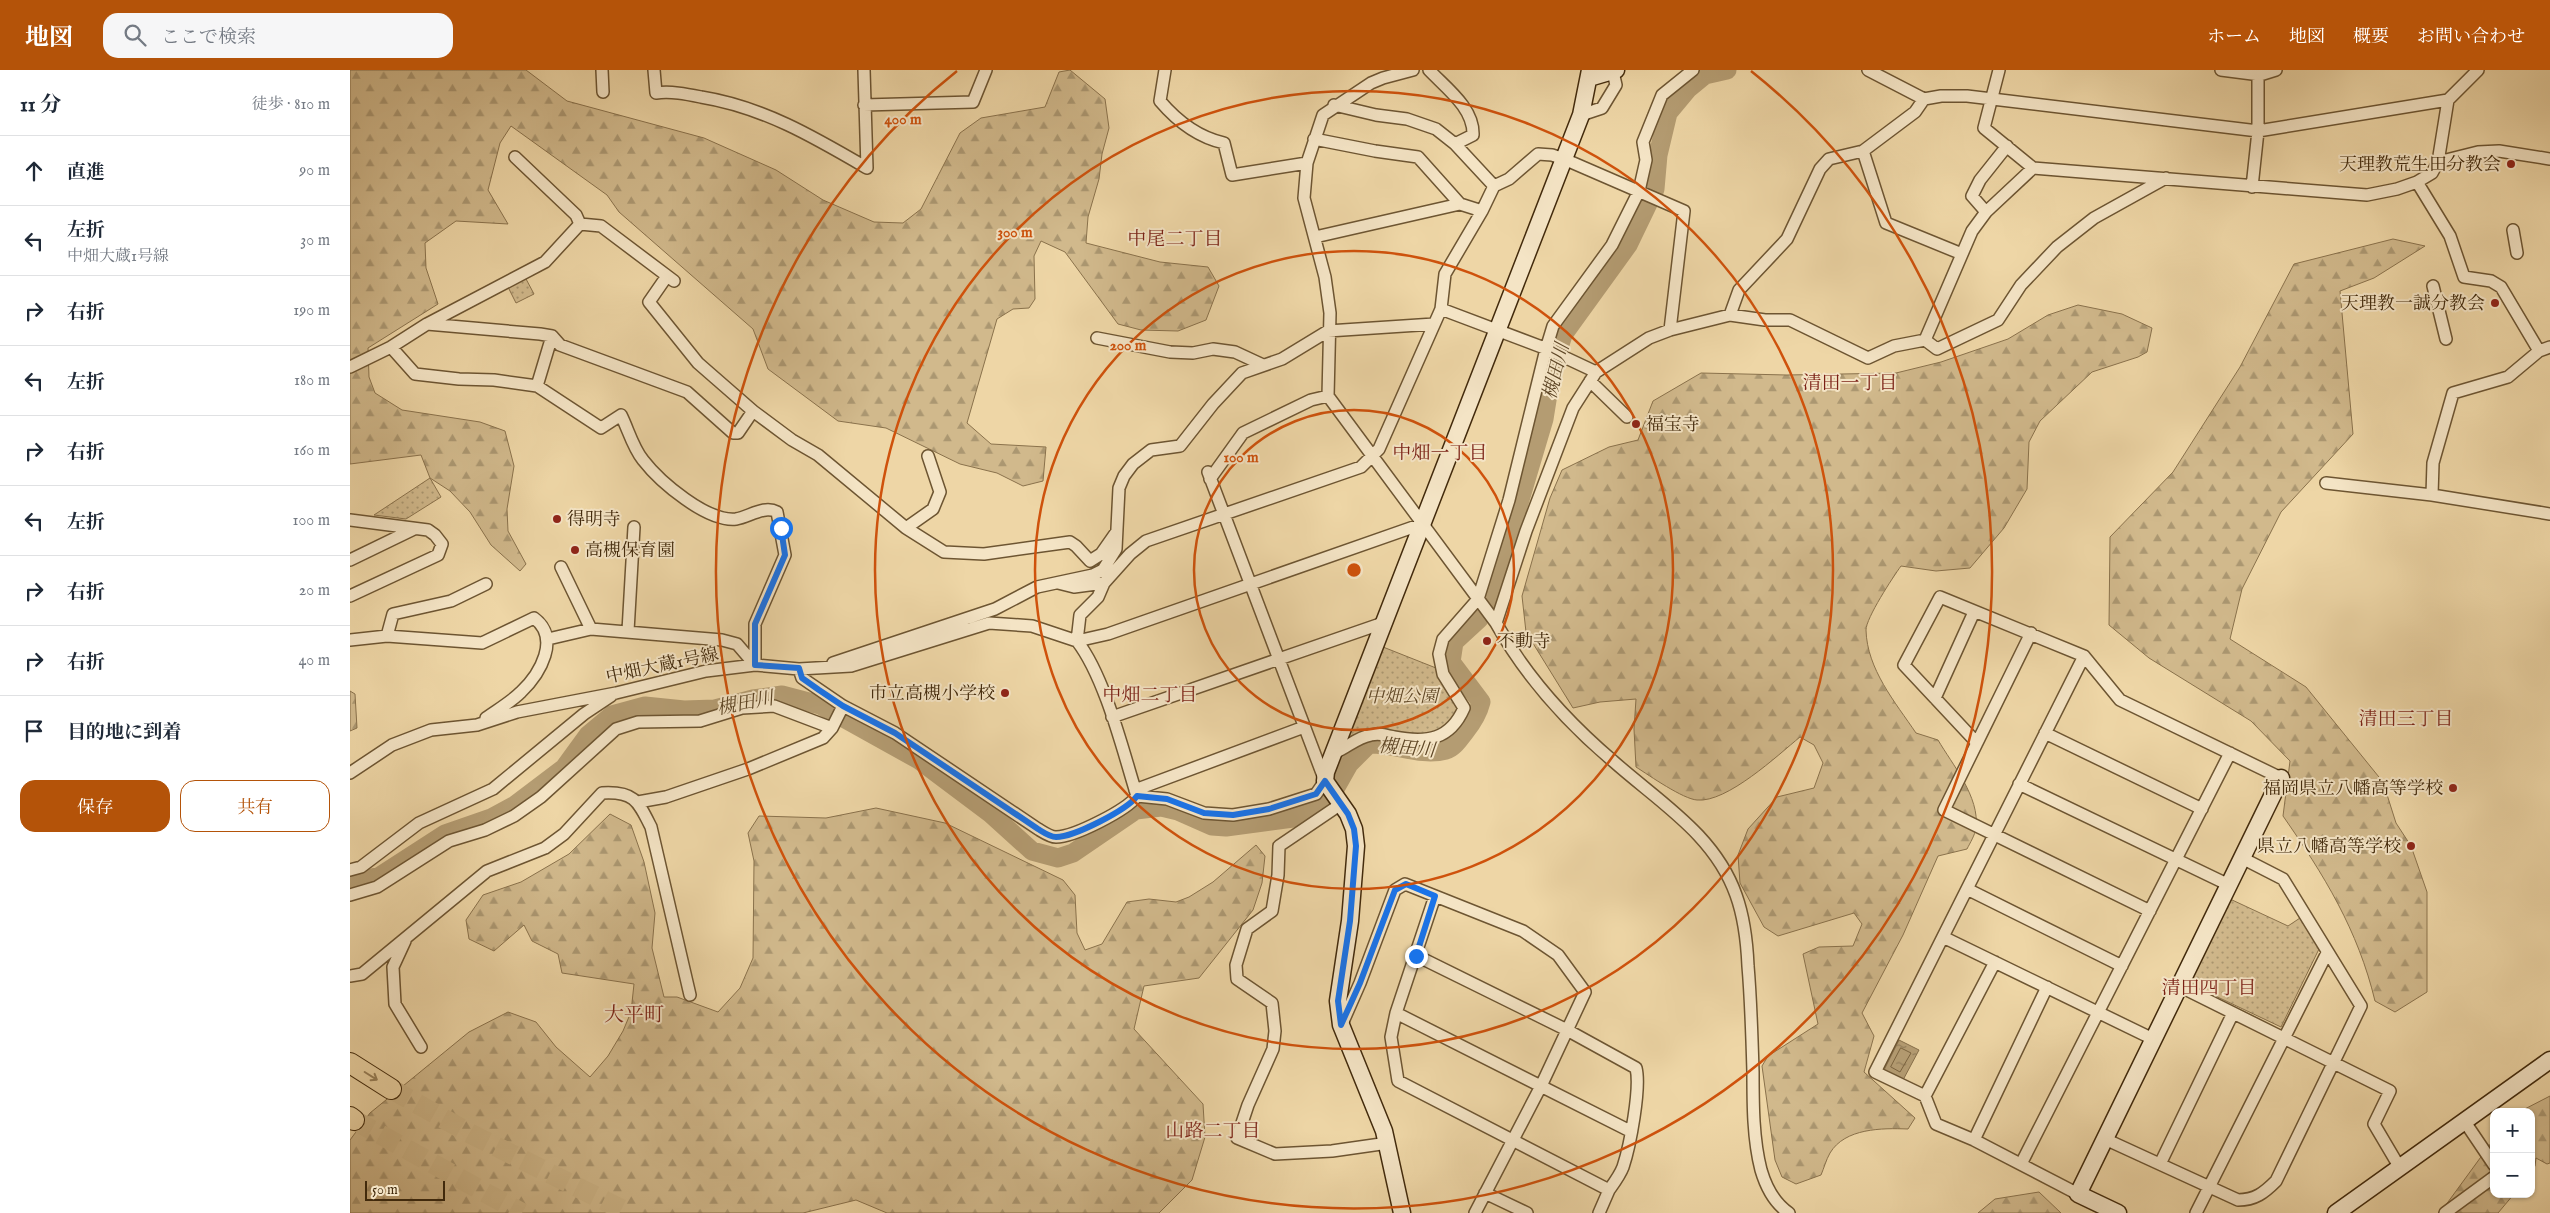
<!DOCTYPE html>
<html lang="ja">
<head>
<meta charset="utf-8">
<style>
	body { margin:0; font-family:"IM FELL English","Noto Serif JP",serif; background:#f6f6f7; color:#1f2937 }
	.controls { position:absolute; right:15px; bottom:15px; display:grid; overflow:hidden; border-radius:10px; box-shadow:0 1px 4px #0004 }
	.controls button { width:45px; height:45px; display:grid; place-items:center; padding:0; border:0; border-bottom:1px solid #e0e1e3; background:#fff; color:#1f2937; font:25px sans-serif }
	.scale { position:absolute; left:15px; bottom:12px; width:80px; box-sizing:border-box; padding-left:5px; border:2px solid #422a0c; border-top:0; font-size:14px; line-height:18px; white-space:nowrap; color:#422a0c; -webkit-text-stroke:4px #f4e4c5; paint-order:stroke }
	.stop { position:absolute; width:15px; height:15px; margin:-11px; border:4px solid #1a73e8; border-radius:50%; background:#fff }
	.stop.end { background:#1a73e8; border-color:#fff; box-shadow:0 1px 5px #0008 }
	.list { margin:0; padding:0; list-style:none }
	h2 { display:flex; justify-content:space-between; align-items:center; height:65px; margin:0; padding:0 20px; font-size:21px }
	h2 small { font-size:16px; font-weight:400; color:#747a83 }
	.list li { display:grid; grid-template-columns:32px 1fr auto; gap:15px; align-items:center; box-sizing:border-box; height:70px; padding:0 20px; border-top:1px solid #e0e1e3 }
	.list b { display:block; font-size:19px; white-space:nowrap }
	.list p { margin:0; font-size:16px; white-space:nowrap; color:#747a83 }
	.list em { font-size:16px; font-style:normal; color:#747a83 }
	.actions { display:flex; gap:10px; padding:15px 20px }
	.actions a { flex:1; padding:11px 0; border:1px solid #b45309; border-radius:15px; text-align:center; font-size:18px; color:#b45309 }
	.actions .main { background:#b45309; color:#fff }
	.icon { flex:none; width:28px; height:28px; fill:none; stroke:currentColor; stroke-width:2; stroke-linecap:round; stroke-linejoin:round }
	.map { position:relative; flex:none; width:2200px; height:1143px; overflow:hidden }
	header { display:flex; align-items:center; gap:30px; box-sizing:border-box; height:70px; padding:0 25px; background:#b45309; color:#fff }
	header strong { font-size:24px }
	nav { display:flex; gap:28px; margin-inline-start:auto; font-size:18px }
	.search { width:350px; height:45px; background:#f6f6f7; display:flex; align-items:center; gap:12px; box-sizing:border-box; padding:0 18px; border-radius:15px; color:#747a83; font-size:19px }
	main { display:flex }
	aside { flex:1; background:#fff }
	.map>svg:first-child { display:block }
	.green { fill:url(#green-dots); stroke:#8a724c }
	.forest { fill:url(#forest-firs); stroke:#8a724c }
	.water { fill:url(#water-ripples); stroke:#866e49 }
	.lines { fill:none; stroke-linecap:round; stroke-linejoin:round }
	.shore { stroke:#7b633f; stroke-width:1 }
	.river { stroke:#b49c72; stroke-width:19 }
	.highway-tunnel { stroke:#ccb487; stroke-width:20; stroke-dasharray:20 10; stroke-linecap:butt }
	.street-casing { stroke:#6d5532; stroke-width:14 }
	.secondary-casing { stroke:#422a0c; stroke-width:19 }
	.highway-casing { stroke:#422a0c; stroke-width:22 }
	.street { stroke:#f4e4c5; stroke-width:11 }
	.secondary { stroke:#f4e4c5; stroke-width:16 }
	.highway { stroke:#eed6a6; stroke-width:20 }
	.oneway { stroke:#988059 }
	.route { stroke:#1a73e8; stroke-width:6 }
	.ring { fill:none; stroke:#cf520c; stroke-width:2.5 }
	.poi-dot { fill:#8f2418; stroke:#f4e4c5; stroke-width:2 }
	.labels { text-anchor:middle; stroke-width:4; stroke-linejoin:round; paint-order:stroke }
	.poi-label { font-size:18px; fill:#422a0c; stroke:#f4e4c5; text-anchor:end }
	.street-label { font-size:18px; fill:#422a0c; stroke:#f4e4c5 }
	.park-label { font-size:18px; font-style:italic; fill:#5f4726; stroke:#f4e4c5 }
	.neighbourhood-label { font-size:19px; fill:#7a1f14; stroke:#f4e4c5 }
	.water-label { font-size:19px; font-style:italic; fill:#5e4626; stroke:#f4e4c5 }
	.quarter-label { font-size:20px; fill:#7a1f14; stroke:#f4e4c5 }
	.centre { fill:#cf520c; stroke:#f4e4c5; stroke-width:2.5 }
	.ring-label { font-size:15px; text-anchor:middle; font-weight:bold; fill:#cf520c; stroke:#f4e4c5; stroke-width:4; stroke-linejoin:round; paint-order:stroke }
</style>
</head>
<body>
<header>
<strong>地図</strong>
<div class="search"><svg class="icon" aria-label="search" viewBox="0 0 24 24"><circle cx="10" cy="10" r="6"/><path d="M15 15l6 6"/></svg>ここで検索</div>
<nav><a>ホーム</a><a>地図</a><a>概要</a><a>お問い合わせ</a></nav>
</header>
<main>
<aside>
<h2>11 分<small>徒歩 · 810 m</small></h2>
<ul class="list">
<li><svg class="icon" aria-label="ahead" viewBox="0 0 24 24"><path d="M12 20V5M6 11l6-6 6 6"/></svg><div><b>直進</b></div><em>90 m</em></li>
<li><svg class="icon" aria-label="left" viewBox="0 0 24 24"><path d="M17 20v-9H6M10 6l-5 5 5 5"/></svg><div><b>左折</b><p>中畑大蔵1号線</p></div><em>30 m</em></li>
<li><svg class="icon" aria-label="right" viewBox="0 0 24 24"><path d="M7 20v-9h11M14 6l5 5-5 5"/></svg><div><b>右折</b></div><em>190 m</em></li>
<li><svg class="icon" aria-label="left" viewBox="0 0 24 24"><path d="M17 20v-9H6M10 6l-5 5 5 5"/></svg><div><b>左折</b></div><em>180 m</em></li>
<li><svg class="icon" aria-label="right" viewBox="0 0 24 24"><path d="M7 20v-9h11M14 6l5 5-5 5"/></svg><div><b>右折</b></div><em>160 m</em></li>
<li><svg class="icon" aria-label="left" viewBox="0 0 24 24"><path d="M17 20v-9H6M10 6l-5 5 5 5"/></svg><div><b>左折</b></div><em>100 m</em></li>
<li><svg class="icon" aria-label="right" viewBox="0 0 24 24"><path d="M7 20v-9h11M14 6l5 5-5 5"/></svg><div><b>右折</b></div><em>20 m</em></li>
<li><svg class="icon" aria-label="right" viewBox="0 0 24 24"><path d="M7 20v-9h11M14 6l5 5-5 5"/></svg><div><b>右折</b></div><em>40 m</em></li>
<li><svg class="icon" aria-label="arrive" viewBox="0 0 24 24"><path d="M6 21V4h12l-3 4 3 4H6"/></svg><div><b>目的地に到着</b></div></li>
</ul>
<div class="actions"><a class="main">保存</a><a>共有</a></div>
</aside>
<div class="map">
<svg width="2200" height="1143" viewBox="0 0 2200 1143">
	<defs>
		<pattern id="green-dots" width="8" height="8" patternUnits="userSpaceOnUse" patternTransform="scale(1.25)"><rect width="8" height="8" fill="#d1b98c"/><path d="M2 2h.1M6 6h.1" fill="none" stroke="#ab9771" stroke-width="1.8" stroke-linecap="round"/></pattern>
		<pattern id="forest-firs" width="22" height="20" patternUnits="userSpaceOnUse" patternTransform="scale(1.25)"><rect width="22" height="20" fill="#d1b98c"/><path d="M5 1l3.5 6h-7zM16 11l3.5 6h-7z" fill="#ab9771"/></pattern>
		<pattern id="water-ripples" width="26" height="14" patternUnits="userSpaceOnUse" patternTransform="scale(1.25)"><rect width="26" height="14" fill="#b49c72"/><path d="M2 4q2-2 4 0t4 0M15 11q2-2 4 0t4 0" fill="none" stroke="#947f5c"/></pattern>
	</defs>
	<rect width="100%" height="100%" fill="#eed6a6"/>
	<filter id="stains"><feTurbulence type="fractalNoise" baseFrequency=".004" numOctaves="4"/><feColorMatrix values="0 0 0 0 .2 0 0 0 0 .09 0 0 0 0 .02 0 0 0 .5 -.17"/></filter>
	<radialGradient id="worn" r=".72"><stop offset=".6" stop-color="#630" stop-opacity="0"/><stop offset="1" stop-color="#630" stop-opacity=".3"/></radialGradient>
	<!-- green -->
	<path class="green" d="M175,207l9,17 -18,9 -9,-18z
		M80,408l11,19 -35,22 -32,-4z
		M1028,575l58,23 23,39 -2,9 -21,18 -14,2 -41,-4 -36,13z
		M1880,829l58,27 12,-8 19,31 -38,78 -93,-44z"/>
	<!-- forest -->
	<path class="forest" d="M0,0h176l41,31 137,37 72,32 47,30 51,22 29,1 18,-14 39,-76 21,-15 64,-11 14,-35 11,-2 35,29 4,29 -7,26 -3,25 -11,38 -2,26 74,19 48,5 11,19 -13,34 -28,11 -37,-1 -23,-6 -53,-72 -24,-11 -7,15 1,43 -6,9 -16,1 -16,10 -30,104 24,21 55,3 -3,34 -20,5 -26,-13 -37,-9 -74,-36 -48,-7 -70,-52 -15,-40 -134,-117 -12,-17 -96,-69 -11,17 -12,47 20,34 -52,-3 -31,22 1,25 12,36 -70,44 1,29 6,16 27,17 78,12 25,9 9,35 -7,43 1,22 18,33 -6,7 -29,-26 -21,-33 -20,-21 -20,-13 -9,-23 -71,9z
		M2043,169l32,7 -51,32 -34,13 13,143 -72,78 -39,77 -12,50 76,48 77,95 13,41 15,23 16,46v100l-32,20 -20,-11c-17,-71 -51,-126 -92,-185l7,-55 -39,-40 -102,-63 -40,-33 1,-88 63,-65 67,-105 54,-103z
		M1728,235l44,9 30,14 -5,24 -9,5 -46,15 -52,49 -11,21 -2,47 -23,39 -34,40 -34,3 -35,-5c-8,11 -35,52 -35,64 1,39 29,72 50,103l22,7c14,24 42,57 38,88 -1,7 -6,15 -9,21l-29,7 -35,79 -41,78 12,23 -10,36 51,46 -7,11c-26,-1 -63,-1 -78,24 -4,7 -6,15 -9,22l-25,9 -14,-7 -7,-17 -13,-94 6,-10 50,-32 -15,-70 16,-7 34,-1 9,-22 -8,-11 -76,23 -14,-9 -24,-44 -2,-28 10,-26 29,-32 37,-9 9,-25 -9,-18 -14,-8c-22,18 -73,66 -103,63 -14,-1 -47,-24 -61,-33l-2,-38 2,-30 -36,3 -27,6 -47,-76 -4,-36 28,-98 12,-28 47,-23 29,-7 15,-39 48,-28 86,2 109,-2 45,-11 67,-23 40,-24z
		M0,621l5,3 2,34 -7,3z
		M526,738l69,15 118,57 12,15 2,38 8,17 17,-6 25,-42 22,-3 27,3 13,-5 24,-15 43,-37 9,11 -3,27 -9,27 -54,68 -55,8 -10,43 69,75 2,33 -13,43 -33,33h-272l-31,-13 -53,13h-453v-73l20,-27 99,-81 39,-20 28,10 20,25 34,30 18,-21 15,-25 8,-19 3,-28 -72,-11 -4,-19 -26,-13 -8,-16 -30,26 -25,-12 -3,-19 17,-25 38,-13 48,-28 41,-40 21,11 13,37 11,51 -3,35 12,49h13l41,15 22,-24 13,-30 1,-97 -6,-28 11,-17 67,2z
		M2200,1026v67l-3,1 -11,-6 -1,8 -4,6v-60h-12z
		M2144,1069v55h20l-16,19h-58z
		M1689,1122l22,21h-83l17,-14z"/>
	<!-- water -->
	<path class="water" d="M1549,970l20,10 -16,30 -19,-10z"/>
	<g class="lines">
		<!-- shore -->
		<path class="shore" d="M1551,978l10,5 -11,19 -9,-5z"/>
		<!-- river -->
		<path class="river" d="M0,814l30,-8 65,-42 46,-16 24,-13 49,-37 24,-33 24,-20 33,-9 39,4 31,-1 38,-10 29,-4 38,10 99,55 72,54 41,37 26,7 15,-5 63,-43 25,-3 17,4 34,15 14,1 67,-9 34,-15 22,-39 20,-20c25,-1 52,13 77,6 8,-2 14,-12 19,-18 8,-10 13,-18 16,-30l-30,-40 3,-20 25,-23 19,-45 46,-155 8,-50 11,-34 65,-90 27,-56 3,-34 10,-42 20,-24 17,-14 22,-5"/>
		<!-- highway-tunnel -->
		<path class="highway-tunnel" d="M41,1019l80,45 158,79
			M4,1050l168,93"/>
		<defs>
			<path id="street" d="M252,0l1,22
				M304,0l2,23c15,-2 30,1 45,4 62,10 113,40 166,71l-3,-98
				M815,0l-5,31c17,20 37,36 64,42l8,32 75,-12
				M1063,0l-30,8 -12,5 -48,32 -16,48 -3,35 21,79 5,36 -2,83 168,227c30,54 70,98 117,138 46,41 102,74 123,134 8,22 11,48 12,71 3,35 4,71 5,106 0,32 0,67 8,98 5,17 13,33 28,43
				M1518,0l56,29
				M1649,0l-15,58 49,40 334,27 30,-6 20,-7 15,-9 6,-11 10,-62
				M1871,0l39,5 16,-5
				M514,35l109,-3 13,-32
				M984,35l42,10 31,4 29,10 19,15 18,-9c1,-27 -27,-47 -44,-65
				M1231,45l21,-7 14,-23 -3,-13
				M964,69l61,12 43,6 42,47
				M1105,74l39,42
				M1513,81l23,72 76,31
				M165,87l61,58 4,9
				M2088,92l40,-10 21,-1 51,8
				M2067,112l33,54 14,41 27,4 10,6 38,64
				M1902,117l6,-56v-61
				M1636,142l-14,-16 8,-16 27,-34
				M230,154l21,2 73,55
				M2163,160l4,23
				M965,167l145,-33 22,7
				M317,206l-18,26 49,61 55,48
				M2083,216l13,53
				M1091,239l106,40 49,23
				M1380,245l9,-25 48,-51 33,-70 9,-10 34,-8 52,-39 9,-13 17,-3h26l291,35 190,-31 30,-30
				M77,254l118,-62 35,-38
				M747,268l73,14 23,1 20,-4 22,3 28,13
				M1575,270l47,-109 14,-19 47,-44
				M41,277l24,27 44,5 35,1 43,6 64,42 20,-13c7,14 12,33 22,45 17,22 64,62 93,59 13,-2 28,-14 41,-7l8,43 -30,69v41
				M2200,277l-11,4 -31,26 -55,16 -20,70 -1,32 118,19
				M0,297l41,-20 36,-23 113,10 12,2 8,9 127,47 46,41h5l15,-22 39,29 26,15 88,73 38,24 40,2 86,-12 6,4 14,15 11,-7 14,-20
				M1240,311l37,36
				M187,316l15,-50
				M860,409l33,-46 68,-33 17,-4
				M1976,413l106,12
				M0,450l78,10 7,5 7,9 -4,11 -88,41
				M556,458l27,-19 7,-17 -12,-36
				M0,490l64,-31
				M211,497l30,62
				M708,513l16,4 30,-4 26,-29 16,-13 215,-74 18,-18 62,-140 4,-35 37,-63 12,-25 15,-7 29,-25 14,1 12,4 120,52 -14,119
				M754,513l-6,14 -18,18 -3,26c28,36 46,110 60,155
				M1146,553l30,-92 47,-123 23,-36 53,-34 21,-8 60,-15 35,5h25l78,38 26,-12 31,-6 12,9 61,-29 23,-35 36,-38 37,-29 72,-40
				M278,561l6,-104
				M1681,563l-87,177 206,101
				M37,566l6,-22 58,-13 35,-17
				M198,569l43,-10 131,11 15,4 18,21
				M0,570l37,-4 95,7 52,-25c27,20 6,56 -13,74 -10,10 -24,18 -35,26
				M483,593l162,-54 42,-22 56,-12 10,-5 13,-21 3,-61 5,-12 9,-12 18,-14 29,-4 33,-42 29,-31 40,-14 46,-28 106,-7
				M449,599l3,9 41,28 52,27 143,96c5,3 12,8 18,8 18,0 71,-27 81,-41
				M1585,628l39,-86
				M762,647l271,-94
				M1695,663l157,76
				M1627,673l-73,-78 36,-68 144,59 36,44 161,78
				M984,683c13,-5 23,-16 37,-18 9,-2 15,0 23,2 33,6 56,3 70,-29l-21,-34 -4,-20 4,-15 35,-40 31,-99 37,-151 7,-23 59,-81 27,-54 7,-31 -3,-18 19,-47 31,-25
				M0,703l42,-28 39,-15 46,-5 40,-13 99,-19 90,-22 49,-6 44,4 52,-3 138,-43 43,3 45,15 31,-7 314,-110
				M1669,714l210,101
				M785,720l169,-63
				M787,726l30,3 37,14 29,2 36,-6 47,-15 9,-13 -117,-309
				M288,732l28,-5 82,-28 75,-31 9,-10 11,-22
				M991,734l-62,42 -1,29 -6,36 -25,18 -11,36 1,14 35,24 3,28 -2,18 -25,56 -11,33 38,16 57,-3 56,-8
				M0,800l11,-3 58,-44 74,-34 91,-75 27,-18
				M1617,819l155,77
				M0,825l27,-8 72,-46 36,-11 29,-14 27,-19 75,-68 22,-7 62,-1 42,-13 32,-2 58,22
				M1593,867l210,102
				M55,871l-12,26 2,37 26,43
				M1067,886l150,74 69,38c5,20 -6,78 -13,99 -3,8 -9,16 -14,23l-211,-109 -7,-44 5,-24 39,-117
				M1645,892l-70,134 11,28 38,16 104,54
				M0,906l12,-2 125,-103 58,-23 19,-14 38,-41c32,-2 36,8 49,34l39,168
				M1829,916l211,105 -16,33 26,44
				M1046,943l234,118
				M992,954l18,-41 35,-93 10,-6 118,47 35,24 27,37 -44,94 -66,127
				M1575,1026l-50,-24 209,-416
				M2115,1052l29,43
				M1755,1069l133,61c17,0 26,-7 38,-19l85,-175 -78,-127 -41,-21
				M1624,1070l73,-153
				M1671,1094l209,-411
				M1810,1094l73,-151
				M1135,1123l42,20
				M1249,1143l10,-23
				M1846,1143l131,-260
				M2095,1143l49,-36"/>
			<path id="secondary" d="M1239,8l27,-8
				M1052,1143l-18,-82 -43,-106 -3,-24 12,-80 6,-75 -2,-17 -6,-15 -23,-33 1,-9 255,-657 9,-45
				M1768,1143l-40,-19 203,-416
				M1986,1143l214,-153"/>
			<path id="highway" d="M0,993l41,26
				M0,1047l4,3"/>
		</defs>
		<!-- street casing -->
		<use href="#street" class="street-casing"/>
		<!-- secondary casing -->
		<use href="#secondary" class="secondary-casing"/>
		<!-- highway casing -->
		<use href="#highway" class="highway-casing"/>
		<!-- street -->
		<use href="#street" class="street"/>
		<!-- secondary -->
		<use href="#secondary" class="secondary"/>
		<!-- highway -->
		<use href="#highway" class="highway"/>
	</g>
	<!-- one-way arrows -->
	<defs><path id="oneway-shaft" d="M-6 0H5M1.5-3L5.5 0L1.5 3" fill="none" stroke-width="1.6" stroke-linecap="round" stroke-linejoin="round" transform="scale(1.25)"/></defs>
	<use class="oneway" href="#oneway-shaft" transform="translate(21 1006) rotate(32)"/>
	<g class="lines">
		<!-- route -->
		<path class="route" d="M431,458l4,27 -30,69v41l44,3 3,10 17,12 24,16 52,27 143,96c5,3 12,8 18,8 18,0 71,-27 81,-41l30,3 37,14 29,2 36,-6 47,-15 9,-13 23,33 6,15 2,17 -6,75 -12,80 3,24 19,-42 35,-93 11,-6 29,12 -19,60"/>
	</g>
	<!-- distance rings -->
	<g class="ring">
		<circle cx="1004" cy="500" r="160"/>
		<circle cx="1004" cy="500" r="319"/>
		<circle cx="1004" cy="500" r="479"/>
		<path d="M1401 1A638 638 0 1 1 607 1"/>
	</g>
	<!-- markers -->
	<g class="poi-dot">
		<circle cx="2161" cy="94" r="5"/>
		<circle cx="2145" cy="233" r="5"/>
		<circle cx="1286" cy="354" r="5"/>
		<circle cx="207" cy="449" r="5"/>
		<circle cx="225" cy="480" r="5"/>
		<circle cx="1137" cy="571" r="5"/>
		<circle cx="655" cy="623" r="5"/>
		<circle cx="2103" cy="718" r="5"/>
		<circle cx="2061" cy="776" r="5"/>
	</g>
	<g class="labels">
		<!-- poi labels -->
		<g class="poi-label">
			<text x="2151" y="100">天理教荒生田分教会</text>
			<text x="2135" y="239">天理教一誠分教会</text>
			<text x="1296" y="360" text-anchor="start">福宝寺</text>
			<text x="217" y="455" text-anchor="start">得明寺</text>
			<text x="235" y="486" text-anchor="start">高槻保育園</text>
			<text x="1147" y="577" text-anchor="start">不動寺</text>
			<text x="645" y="629">市立高槻小学校</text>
			<text x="2093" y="724">福岡県立八幡高等学校</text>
			<text x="2051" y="782">県立八幡高等学校</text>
		</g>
		<!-- street labels -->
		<g class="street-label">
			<text transform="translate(312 595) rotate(-12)" y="6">中畑大蔵1号線</text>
		</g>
		<!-- park labels -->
		<g class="park-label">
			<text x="1052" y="632">中畑公園</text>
		</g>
		<!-- neighbourhood labels -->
		<g class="neighbourhood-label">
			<text x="825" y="175">中尾二丁目</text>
			<text x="1500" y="319">清田一丁目</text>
			<text x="1090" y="389">中畑一丁目</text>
			<text x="800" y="631">中畑二丁目</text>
			<text x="2056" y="655">清田三丁目</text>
			<text x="1859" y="924">清田四丁目</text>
			<text x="863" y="1067">山路二丁目</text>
		</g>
		<!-- water labels -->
		<g class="water-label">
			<text transform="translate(1205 301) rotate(-76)" y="7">槻田川</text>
			<text transform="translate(395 632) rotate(-11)" y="7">槻田川</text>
			<text transform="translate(1057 677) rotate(5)" y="7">槻田川</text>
		</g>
		<!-- quarter labels -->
		<g class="quarter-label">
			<text x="284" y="951">大平町</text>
		</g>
	</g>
	<circle cx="1004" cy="500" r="8" class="centre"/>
	<g class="ring-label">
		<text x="553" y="54">400 m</text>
		<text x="665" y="167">300 m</text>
		<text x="778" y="280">200 m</text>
		<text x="891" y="392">100 m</text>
	</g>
	<rect width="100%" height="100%" filter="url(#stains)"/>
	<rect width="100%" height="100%" fill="url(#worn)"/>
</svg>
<div class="controls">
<button>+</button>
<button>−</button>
</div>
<div class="scale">50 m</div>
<div class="stop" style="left:431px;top:458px"></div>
<div class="stop end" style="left:1066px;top:886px"></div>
</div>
</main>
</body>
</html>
